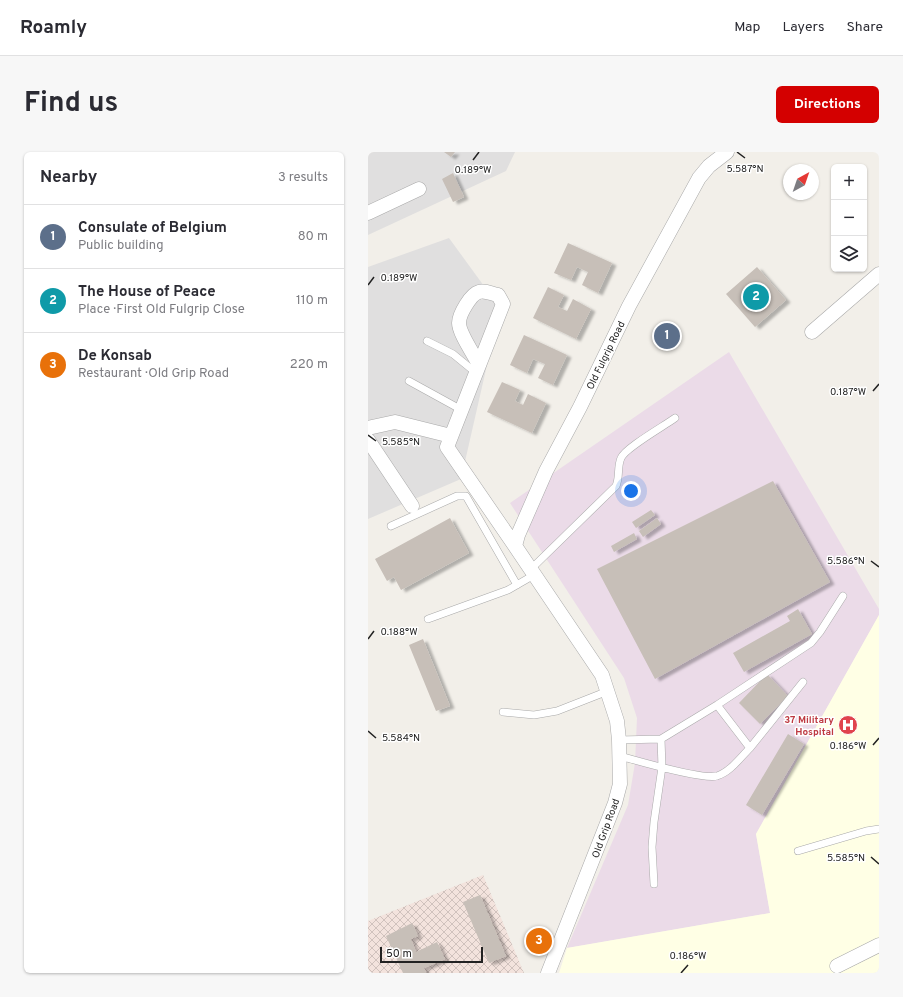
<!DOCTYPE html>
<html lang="en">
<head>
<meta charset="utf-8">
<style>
	body { margin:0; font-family:Overpass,sans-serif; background:#f7f7f7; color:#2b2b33 }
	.controls { position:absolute; right:12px; top:12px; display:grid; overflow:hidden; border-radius:6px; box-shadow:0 1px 3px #0004 }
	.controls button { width:36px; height:36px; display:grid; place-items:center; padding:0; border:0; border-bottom:1px solid #e1e1e2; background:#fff; color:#2b2b33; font:20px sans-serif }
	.compass { position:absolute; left:415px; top:12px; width:36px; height:36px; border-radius:50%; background:#fff; box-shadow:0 1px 3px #0004; rotate:40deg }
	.scale { position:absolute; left:12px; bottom:10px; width:103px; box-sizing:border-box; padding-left:4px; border:2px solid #222; border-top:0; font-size:11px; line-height:14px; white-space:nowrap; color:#222; -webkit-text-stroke:3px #fff; paint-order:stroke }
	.you { position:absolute; left:263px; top:339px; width:14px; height:14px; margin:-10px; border:3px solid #fff; border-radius:50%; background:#1a73e8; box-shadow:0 0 0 6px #1a73e833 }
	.badge { display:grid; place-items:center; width:26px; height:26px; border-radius:50%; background:#d40000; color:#fff; font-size:13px; font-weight:700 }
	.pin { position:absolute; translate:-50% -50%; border:2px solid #fff; box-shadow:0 1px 4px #0006 }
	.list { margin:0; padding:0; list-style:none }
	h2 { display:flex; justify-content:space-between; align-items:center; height:52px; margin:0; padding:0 16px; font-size:17px }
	h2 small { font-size:13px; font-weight:400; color:#7c7c81 }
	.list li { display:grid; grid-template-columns:26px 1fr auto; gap:12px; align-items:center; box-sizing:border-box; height:64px; padding:0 16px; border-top:1px solid #e1e1e2 }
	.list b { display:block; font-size:15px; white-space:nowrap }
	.list p { margin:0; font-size:13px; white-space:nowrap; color:#7c7c81 }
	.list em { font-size:13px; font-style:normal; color:#7c7c81 }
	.icon { flex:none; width:22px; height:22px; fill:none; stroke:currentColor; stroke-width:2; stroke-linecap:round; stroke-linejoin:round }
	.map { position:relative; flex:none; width:511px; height:821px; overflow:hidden; border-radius:6px }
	header { display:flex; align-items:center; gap:24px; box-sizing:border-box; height:56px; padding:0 20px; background:#fff; border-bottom:1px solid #e1e1e2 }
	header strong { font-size:19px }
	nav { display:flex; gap:22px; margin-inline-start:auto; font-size:14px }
	.intro { display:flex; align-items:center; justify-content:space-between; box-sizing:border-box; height:96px; padding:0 24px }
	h1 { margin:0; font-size:28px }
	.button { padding:10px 18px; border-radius:6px; background:#d40000; color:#fff; font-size:14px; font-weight:700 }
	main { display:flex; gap:24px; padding:0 24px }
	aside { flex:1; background:#fff; border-radius:6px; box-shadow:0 1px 3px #0004 }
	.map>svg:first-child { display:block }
	.residential { fill:#e0dfdf }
	.industrial { fill:#ebdbe8 }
	.education { fill:#ffffe5 }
	.military { fill:url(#military-cross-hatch) }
	.building { fill:#c7bfb8; filter:url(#shadow) }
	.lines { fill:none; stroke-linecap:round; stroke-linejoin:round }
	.lane-casing { stroke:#a9a9a9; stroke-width:8 }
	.street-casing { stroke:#a9a9a9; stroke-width:15 }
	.lane { stroke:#fff; stroke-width:7 }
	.street { stroke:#fff; stroke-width:14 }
	.ticks { fill:none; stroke:#222; stroke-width:1.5 }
	.labels { text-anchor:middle; stroke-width:3; stroke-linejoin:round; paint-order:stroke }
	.street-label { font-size:10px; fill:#222; stroke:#fff }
	.health-label { font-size:10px; font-weight:bold; fill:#be3a42; stroke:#fff; text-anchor:end }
	.ticks-label { font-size:10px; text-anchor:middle; fill:#222; stroke:#fff; stroke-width:3; stroke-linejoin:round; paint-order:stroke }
</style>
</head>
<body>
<header>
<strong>Roamly</strong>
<nav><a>Map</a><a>Layers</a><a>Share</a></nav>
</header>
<div class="intro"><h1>Find us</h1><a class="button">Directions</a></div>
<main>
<aside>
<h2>Nearby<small>3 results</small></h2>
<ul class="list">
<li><span class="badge" style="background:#5c6f8a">1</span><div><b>Consulate of Belgium</b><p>Public building</p></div><em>80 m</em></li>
<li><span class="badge" style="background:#0f9aa8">2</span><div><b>The House of Peace</b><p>Place · First Old Fulgrip Close</p></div><em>110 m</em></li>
<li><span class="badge" style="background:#e8710a">3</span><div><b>De Konsab</b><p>Restaurant · Old Grip Road</p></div><em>220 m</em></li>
</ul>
</aside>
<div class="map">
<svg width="511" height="821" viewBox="0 0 511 821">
	<defs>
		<pattern id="military-cross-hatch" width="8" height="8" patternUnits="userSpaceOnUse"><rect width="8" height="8" fill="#f3e3dd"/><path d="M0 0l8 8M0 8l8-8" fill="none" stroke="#d0c2bd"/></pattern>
		<filter id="shadow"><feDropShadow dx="4.5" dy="2.5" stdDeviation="1" flood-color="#0004"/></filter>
	</defs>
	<rect width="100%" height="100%" fill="#f2efe9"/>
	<!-- residential -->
	<path class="residential" d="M0,0h147l-9,19 -138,64z
		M81,86l51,70 -39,171 -93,40v-252z"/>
	<!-- industrial -->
	<path class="industrial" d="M361,200l150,257v6l-123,219 14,79 -203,35 61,-143 7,-42 2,-45 -13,-40 -114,-175z"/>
	<!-- education -->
	<path class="education" d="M511,463v358h-320l8,-25 203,-35 -14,-79z"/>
	<!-- military -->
	<path class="military" d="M115,723l41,98h-156v-52z"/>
	<!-- building -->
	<path class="building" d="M76,0h11l-4,5z
		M85,21l11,24 -11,5 -11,-23z
		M200,91l44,20 -14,30 -16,-8 6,-13 -11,-5 -6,13 -17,-7z
		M389,115l29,33 -31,27 -29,-33z
		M180,135l16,8 -6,12 9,4 6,-12 18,10 -15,30 -43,-21z
		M156,183l43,20 -14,30 -15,-7 7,-14 -12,-5 -6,14 -17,-8z
		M134,230l18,8 -5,11 8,4 5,-11 18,9 -14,30 -45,-21z
		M405,329l57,101 -175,97 -58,-110z
		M283,358l4,5 -19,13 -4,-6z
		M82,366l19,35 -68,37 -7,-13 -7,4 -12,-22z
		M289,366l4,6 -18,13 -4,-6z
		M266,381l3,6 -23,13 -3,-6z
		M430,457l14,25 -68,38 -11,-19 57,-32 -3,-5z
		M55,487l27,67 -14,5 -27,-66z
		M399,522l21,22 -28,28 -21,-21z
		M420,582l16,10 -42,71 -16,-10z
		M112,743l26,61 -17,7 -26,-61z
		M44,771l6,13 -7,3 5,13 21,-10 8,17 -21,9 2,5h-23l-17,-37z"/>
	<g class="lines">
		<defs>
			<path id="lane" d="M59,189l26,13 22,18
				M41,229l51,28
				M23,374l66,-30h9l51,89
				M163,417l85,-83c4,-9 1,-19 5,-28 4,-10 43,-32 54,-40
				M60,467l80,-29 26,-15
				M349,553l33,43 53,-66
				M135,560l31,3 23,-4 51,-20
				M251,588l42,-1 56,-34 94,-62 9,-11 23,-36
				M252,604c18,5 82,24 97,20 13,-4 23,-18 33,-28
				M430,699l68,-20 13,-2
				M286,732l-2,-37 2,-25 8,-55 -1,-28"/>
			<path id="street" d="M0,61l51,-24
				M444,180l67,-58
				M110,211c-5,-10 -19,-30 -19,-40 0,-9 12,-29 20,-31 6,-2 13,2 19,3l5,9 -56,143 68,99
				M0,276l27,-6 56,14
				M0,288l44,66
				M469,814l42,-21
				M180,821l67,-170 5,-19 -1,-44 -2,-19 -15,-46 -87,-129 3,-11 28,-64 34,-64 49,-101 70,-128 10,-12 18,-14"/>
		</defs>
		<!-- lane casing -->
		<use href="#lane" class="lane-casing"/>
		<!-- street casing -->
		<use href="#street" class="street-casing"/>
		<!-- lane -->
		<use href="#lane" class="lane"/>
		<!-- street -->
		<use href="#street" class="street"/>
	</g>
	<!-- ticks -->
	<path class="ticks" d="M369,0l8,6M105,8l6,-8M0,133l6,-8M505,239l6,-7M0,283l8,6M503,409l8,6M0,487l6,-8M0,579l8,7M505,593l6,-7M503,705l8,7M313,821l7,-8"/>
	<!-- icons -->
	<defs>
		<symbol id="hospital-disc" viewBox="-11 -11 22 22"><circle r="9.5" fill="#e0444e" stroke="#fff"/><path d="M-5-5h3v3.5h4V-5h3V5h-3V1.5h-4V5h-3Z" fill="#fff"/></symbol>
	</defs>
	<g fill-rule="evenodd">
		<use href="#hospital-disc" x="469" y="562" width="22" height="22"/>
	</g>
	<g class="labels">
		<!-- street labels -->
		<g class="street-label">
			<text transform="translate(237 203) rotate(-64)" y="4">Old Fulgrip Road</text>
			<text transform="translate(237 676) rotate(-70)" y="4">Old Grip Road</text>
		</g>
		<!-- health labels -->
		<g class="health-label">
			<text x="466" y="571">37 Military<tspan x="466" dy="12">Hospital</tspan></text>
		</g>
	</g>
	<g class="ticks-label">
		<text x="377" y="20">5.587°N</text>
		<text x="105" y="21">0.189°W</text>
		<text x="31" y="129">0.189°W</text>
		<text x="480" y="243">0.187°W</text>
		<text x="33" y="293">5.585°N</text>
		<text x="478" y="412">5.586°N</text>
		<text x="31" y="483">0.188°W</text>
		<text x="33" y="589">5.584°N</text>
		<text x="480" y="597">0.186°W</text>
		<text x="478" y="709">5.585°N</text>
		<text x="320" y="807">0.186°W</text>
	</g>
</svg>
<div class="controls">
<button>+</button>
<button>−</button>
<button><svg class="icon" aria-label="layers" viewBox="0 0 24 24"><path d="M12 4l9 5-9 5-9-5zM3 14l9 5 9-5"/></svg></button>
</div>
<svg class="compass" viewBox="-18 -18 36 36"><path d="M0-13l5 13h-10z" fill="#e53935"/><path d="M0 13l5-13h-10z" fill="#7c7c81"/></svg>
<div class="scale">50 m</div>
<div class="you"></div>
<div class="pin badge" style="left:299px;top:184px;background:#5c6f8a">1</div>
<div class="pin badge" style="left:388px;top:145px;background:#0f9aa8">2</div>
<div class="pin badge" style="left:171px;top:789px;background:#e8710a">3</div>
</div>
</main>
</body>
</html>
